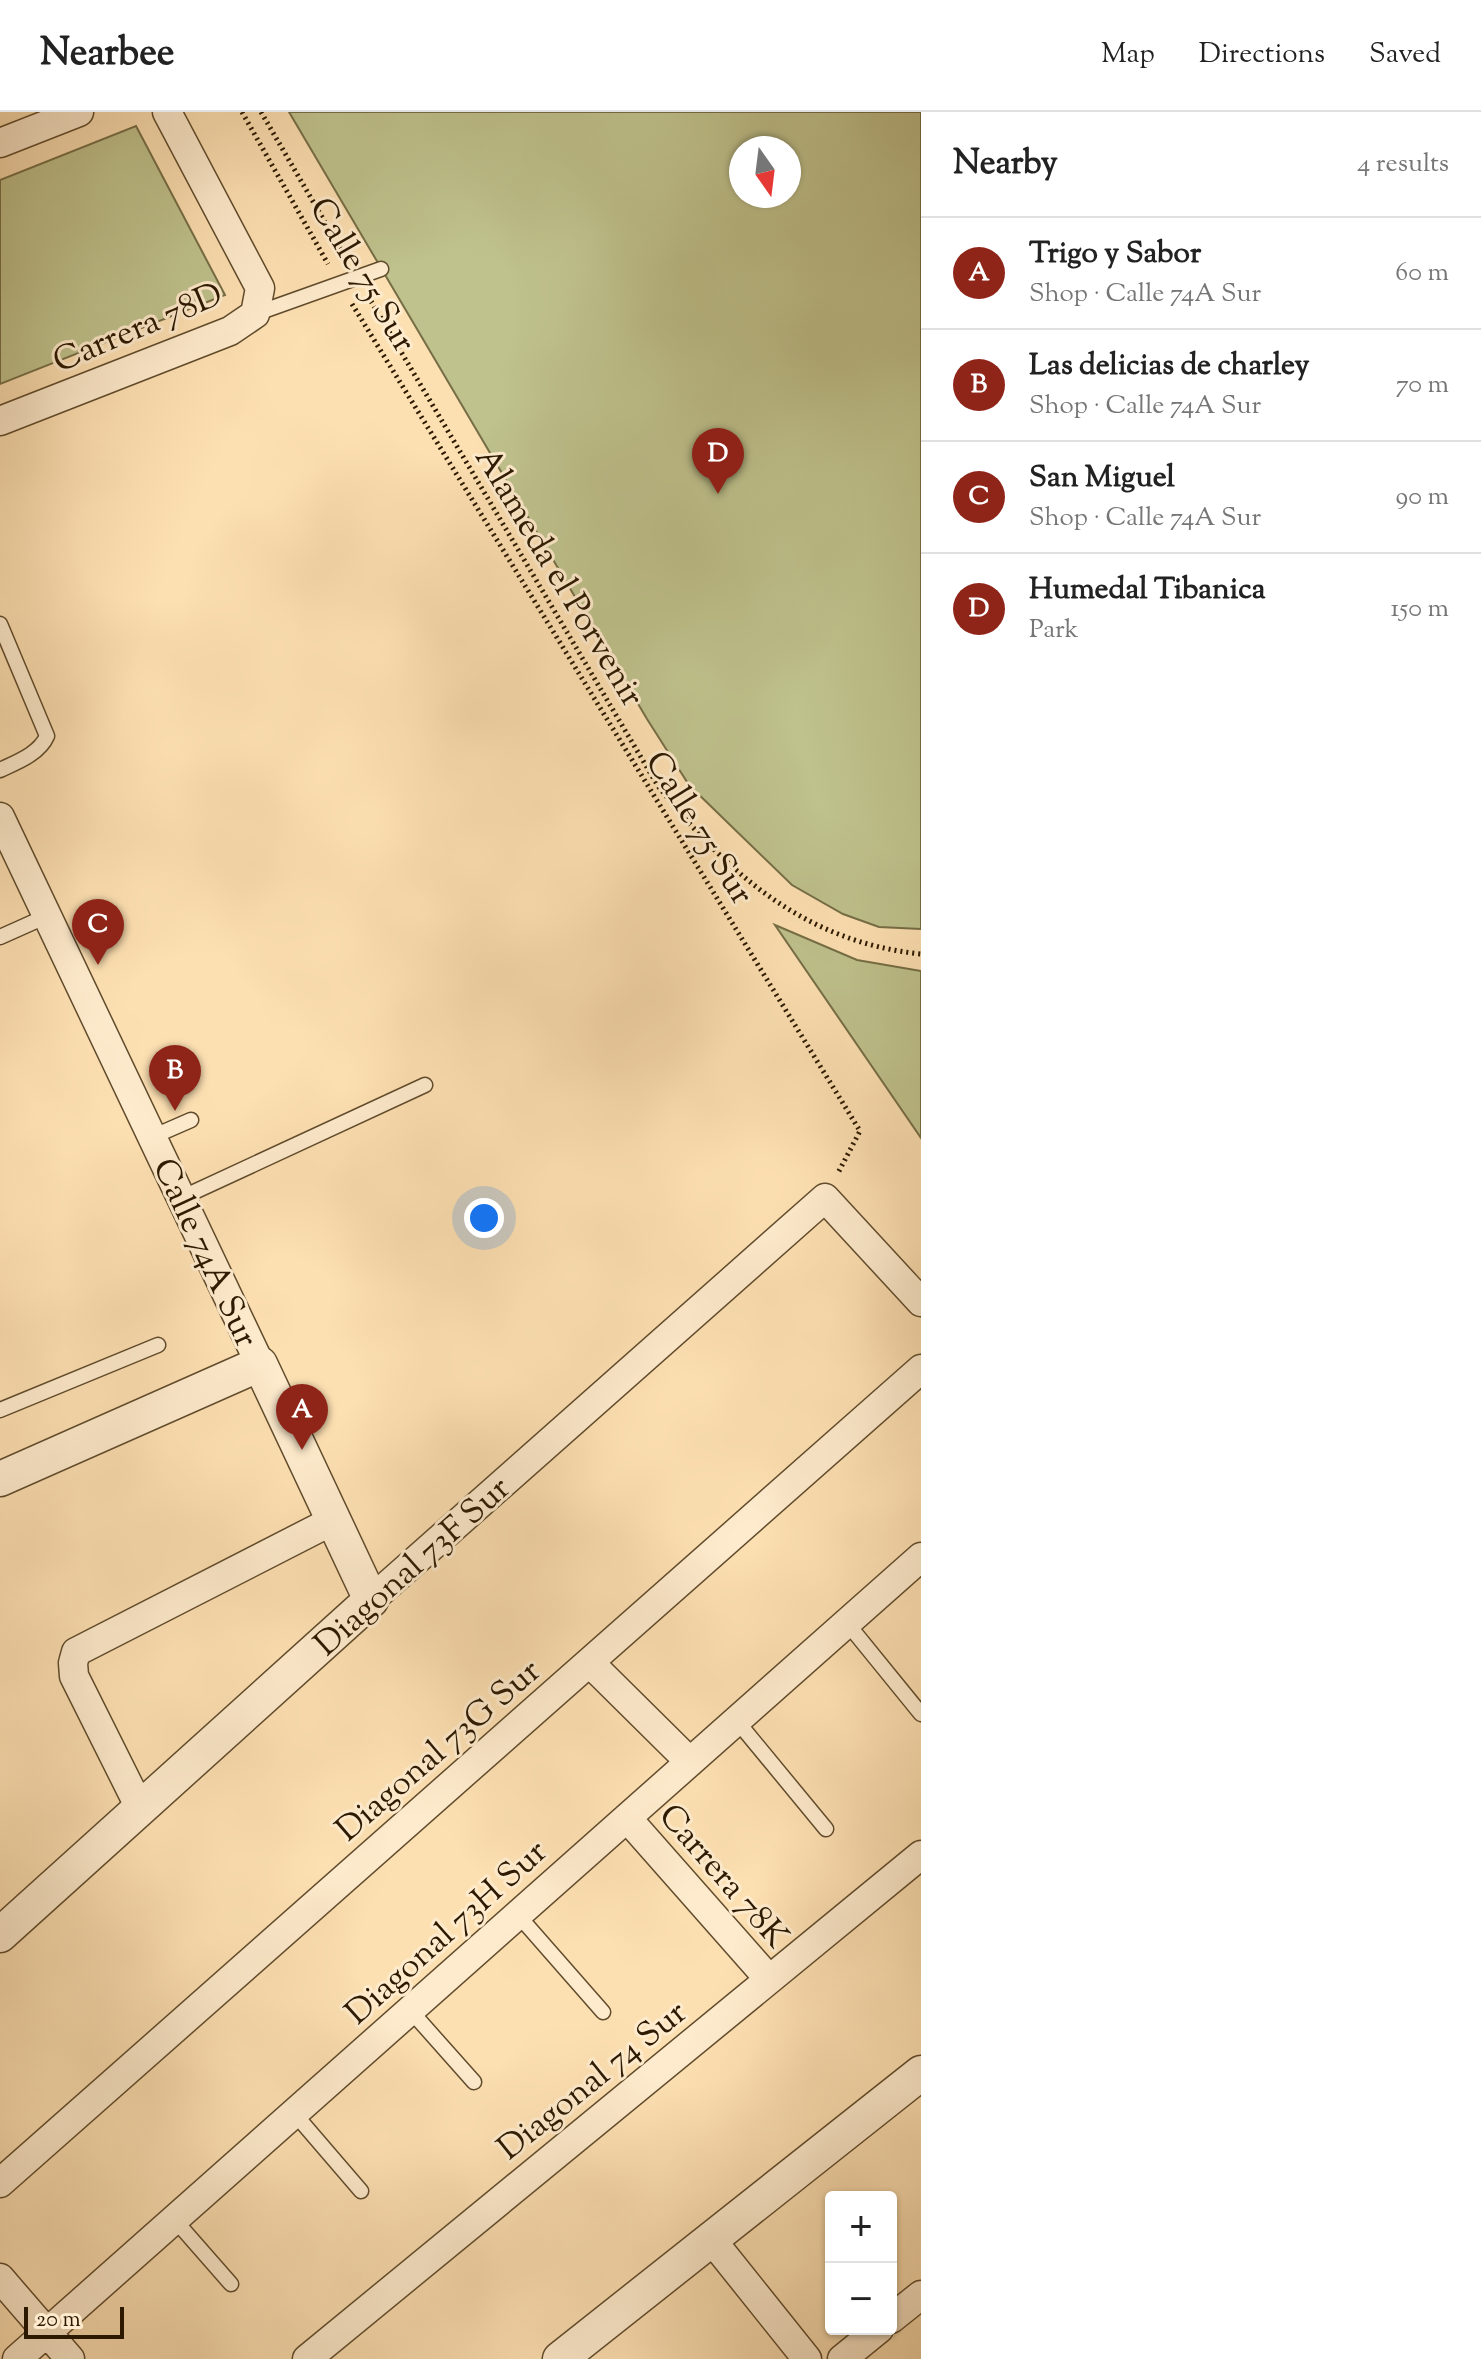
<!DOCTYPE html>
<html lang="en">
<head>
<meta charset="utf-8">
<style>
	body { margin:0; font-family:"Sorts Mill Goudy",serif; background:#f6f6f6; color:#222 }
	.controls { position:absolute; right:24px; bottom:24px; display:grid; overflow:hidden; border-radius:8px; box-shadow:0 2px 6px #0004 }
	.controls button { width:72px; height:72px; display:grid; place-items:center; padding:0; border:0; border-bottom:2px solid #e0e0e0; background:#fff; color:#222; font:40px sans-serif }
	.compass { position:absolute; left:729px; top:24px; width:72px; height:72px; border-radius:50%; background:#fff; box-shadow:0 2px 6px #0004; rotate:166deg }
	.scale { position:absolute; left:24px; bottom:20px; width:100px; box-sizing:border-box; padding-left:8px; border:4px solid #2c1900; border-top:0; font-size:22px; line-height:28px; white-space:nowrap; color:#2c1900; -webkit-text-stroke:6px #feebcd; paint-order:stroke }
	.you { position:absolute; left:484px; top:1106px; width:28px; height:28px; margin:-20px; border:6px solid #fff; border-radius:50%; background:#1a73e8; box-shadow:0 0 0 12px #1a73e833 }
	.badge { display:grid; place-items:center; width:52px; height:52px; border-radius:50%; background:#8f2418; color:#fff; font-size:26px; font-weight:700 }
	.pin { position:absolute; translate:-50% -66px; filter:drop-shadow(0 2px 4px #0008) }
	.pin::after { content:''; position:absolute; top:42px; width:28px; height:24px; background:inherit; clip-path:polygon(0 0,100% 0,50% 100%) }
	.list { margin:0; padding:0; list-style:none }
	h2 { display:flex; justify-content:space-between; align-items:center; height:104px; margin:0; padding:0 32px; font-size:34px }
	h2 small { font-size:26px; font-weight:400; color:#767676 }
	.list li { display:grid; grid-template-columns:52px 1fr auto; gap:24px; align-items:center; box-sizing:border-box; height:112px; padding:0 32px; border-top:2px solid #e0e0e0 }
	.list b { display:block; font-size:30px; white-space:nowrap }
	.list p { margin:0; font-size:26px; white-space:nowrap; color:#767676 }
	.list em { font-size:26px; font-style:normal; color:#767676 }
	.map { position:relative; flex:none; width:921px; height:2247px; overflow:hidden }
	header { display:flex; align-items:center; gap:48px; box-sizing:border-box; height:112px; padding:0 40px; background:#fff; border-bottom:2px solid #e0e0e0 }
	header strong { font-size:38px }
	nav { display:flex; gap:44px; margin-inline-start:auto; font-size:28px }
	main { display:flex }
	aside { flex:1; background:#fff }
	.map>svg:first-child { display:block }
	.green { fill:#bfc28d; stroke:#766e46; stroke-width:2; fill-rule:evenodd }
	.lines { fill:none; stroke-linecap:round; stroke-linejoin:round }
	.service-casing { stroke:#604b2c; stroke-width:17 }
	.minor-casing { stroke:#604b2c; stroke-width:31 }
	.tertiary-casing { stroke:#604b2c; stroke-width:37 }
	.path { stroke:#2c1900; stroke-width:5; stroke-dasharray:2 4; stroke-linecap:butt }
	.service { stroke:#feebcd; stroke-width:14 }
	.minor { stroke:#feebcd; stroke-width:28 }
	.tertiary { stroke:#feebcd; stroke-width:34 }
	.labels { text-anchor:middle; stroke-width:6; stroke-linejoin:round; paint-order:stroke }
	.street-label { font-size:34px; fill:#2c1900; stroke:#feebcd }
</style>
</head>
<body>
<header>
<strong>Nearbee</strong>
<nav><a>Map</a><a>Directions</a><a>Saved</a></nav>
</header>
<main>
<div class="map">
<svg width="921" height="2247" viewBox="0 0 921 2247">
	<rect width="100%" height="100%" fill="#fde0b2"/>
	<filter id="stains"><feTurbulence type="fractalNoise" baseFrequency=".0025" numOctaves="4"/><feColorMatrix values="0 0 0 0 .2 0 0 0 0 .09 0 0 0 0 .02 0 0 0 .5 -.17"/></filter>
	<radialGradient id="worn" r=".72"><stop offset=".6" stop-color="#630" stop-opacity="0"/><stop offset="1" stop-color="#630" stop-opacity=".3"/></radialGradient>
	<!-- green -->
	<path class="green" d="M289,0h632v817l-42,-2 -36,-13 -51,-29 -103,-100 -42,-66zM741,36h48v48h-48z
		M136,14l89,169 -225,89v-204z
		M775,813l82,35 64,11v167z"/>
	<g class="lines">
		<defs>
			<path id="service" d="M255,202l126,-45
				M0,512l47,112c-8,18 -30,26 -47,34
				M0,825l47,-21
				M152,1025l39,-17
				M181,1086l244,-113
				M0,1298l158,-65
				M847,1511l74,91
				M737,1609l89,108
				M518,1803l85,97
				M410,1898l64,72
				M294,2001l67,78
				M174,2107l57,65"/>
			<path id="minor" d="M0,31l79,-31
				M0,309l230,-90 25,-17 5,-26 -93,-176
				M0,705l260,547
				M371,1488l454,-402 96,104
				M590,1551l100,99
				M140,1696l-66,-132 -1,-13 3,-11 258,-132
				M627,1706l142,161
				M0,2071l921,-814
				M711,2127l96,120
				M0,2166l70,81
				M891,2207l30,-24
				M17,2247l904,-802
				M307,2247l614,-504
				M842,2247l37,-30"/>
			<path id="tertiary" d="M0,1367l260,-115 111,236 -371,335
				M560,2247l361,-286"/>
		</defs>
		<!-- service casing -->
		<use href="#service" class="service-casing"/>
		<!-- minor casing -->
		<use href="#minor" class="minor-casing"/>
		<!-- tertiary casing -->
		<use href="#tertiary" class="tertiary-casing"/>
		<!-- path -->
		<path class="path" d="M242,0l86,152
			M261,0l86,148
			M368,184l290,490c70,88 147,156 263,168
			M352,192l508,827 -22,42"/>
		<!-- service -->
		<use href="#service" class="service"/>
		<!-- minor -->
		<use href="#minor" class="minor"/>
		<!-- tertiary -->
		<use href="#tertiary" class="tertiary"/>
	</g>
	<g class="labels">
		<!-- street labels -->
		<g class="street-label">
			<text transform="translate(364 162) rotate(59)" y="12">Calle 75 Sur</text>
			<text transform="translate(137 214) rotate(-23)" y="12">Carrera 78D</text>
			<text transform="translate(561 464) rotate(59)" y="12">Alameda el Porvenir</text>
			<text transform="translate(701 715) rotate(58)" y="12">Calle 75 Sur</text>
			<text transform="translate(207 1140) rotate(65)" y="12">Calle 74A Sur</text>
			<text transform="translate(411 1453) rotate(-42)" y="12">Diagonal 73F Sur</text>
			<text transform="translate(437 1637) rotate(-41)" y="12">Diagonal 73G Sur</text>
			<text transform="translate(725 1763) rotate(49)" y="12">Carrera 78K</text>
			<text transform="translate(445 1819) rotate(-42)" y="12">Diagonal 73H Sur</text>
			<text transform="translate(591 1967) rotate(-39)" y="12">Diagonal 74 Sur</text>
		</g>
	</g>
	<rect width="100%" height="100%" filter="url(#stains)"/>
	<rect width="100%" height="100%" fill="url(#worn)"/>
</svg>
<div class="controls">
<button>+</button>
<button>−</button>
</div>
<svg class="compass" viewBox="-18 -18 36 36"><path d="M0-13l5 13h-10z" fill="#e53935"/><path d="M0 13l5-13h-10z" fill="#767676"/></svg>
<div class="scale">20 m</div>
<div class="you"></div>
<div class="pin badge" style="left:302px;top:1338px">A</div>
<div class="pin badge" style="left:175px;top:999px">B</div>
<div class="pin badge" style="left:98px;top:853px">C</div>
<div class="pin badge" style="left:718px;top:382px">D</div>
</div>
<aside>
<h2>Nearby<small>4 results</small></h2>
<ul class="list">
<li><span class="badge">A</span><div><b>Trigo y Sabor</b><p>Shop · Calle 74A Sur</p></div><em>60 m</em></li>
<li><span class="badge">B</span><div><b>Las delicias de charley</b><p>Shop · Calle 74A Sur</p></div><em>70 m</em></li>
<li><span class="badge">C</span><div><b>San Miguel</b><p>Shop · Calle 74A Sur</p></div><em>90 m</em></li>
<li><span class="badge">D</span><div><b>Humedal Tibanica</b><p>Park</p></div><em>150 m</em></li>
</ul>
</aside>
</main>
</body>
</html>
